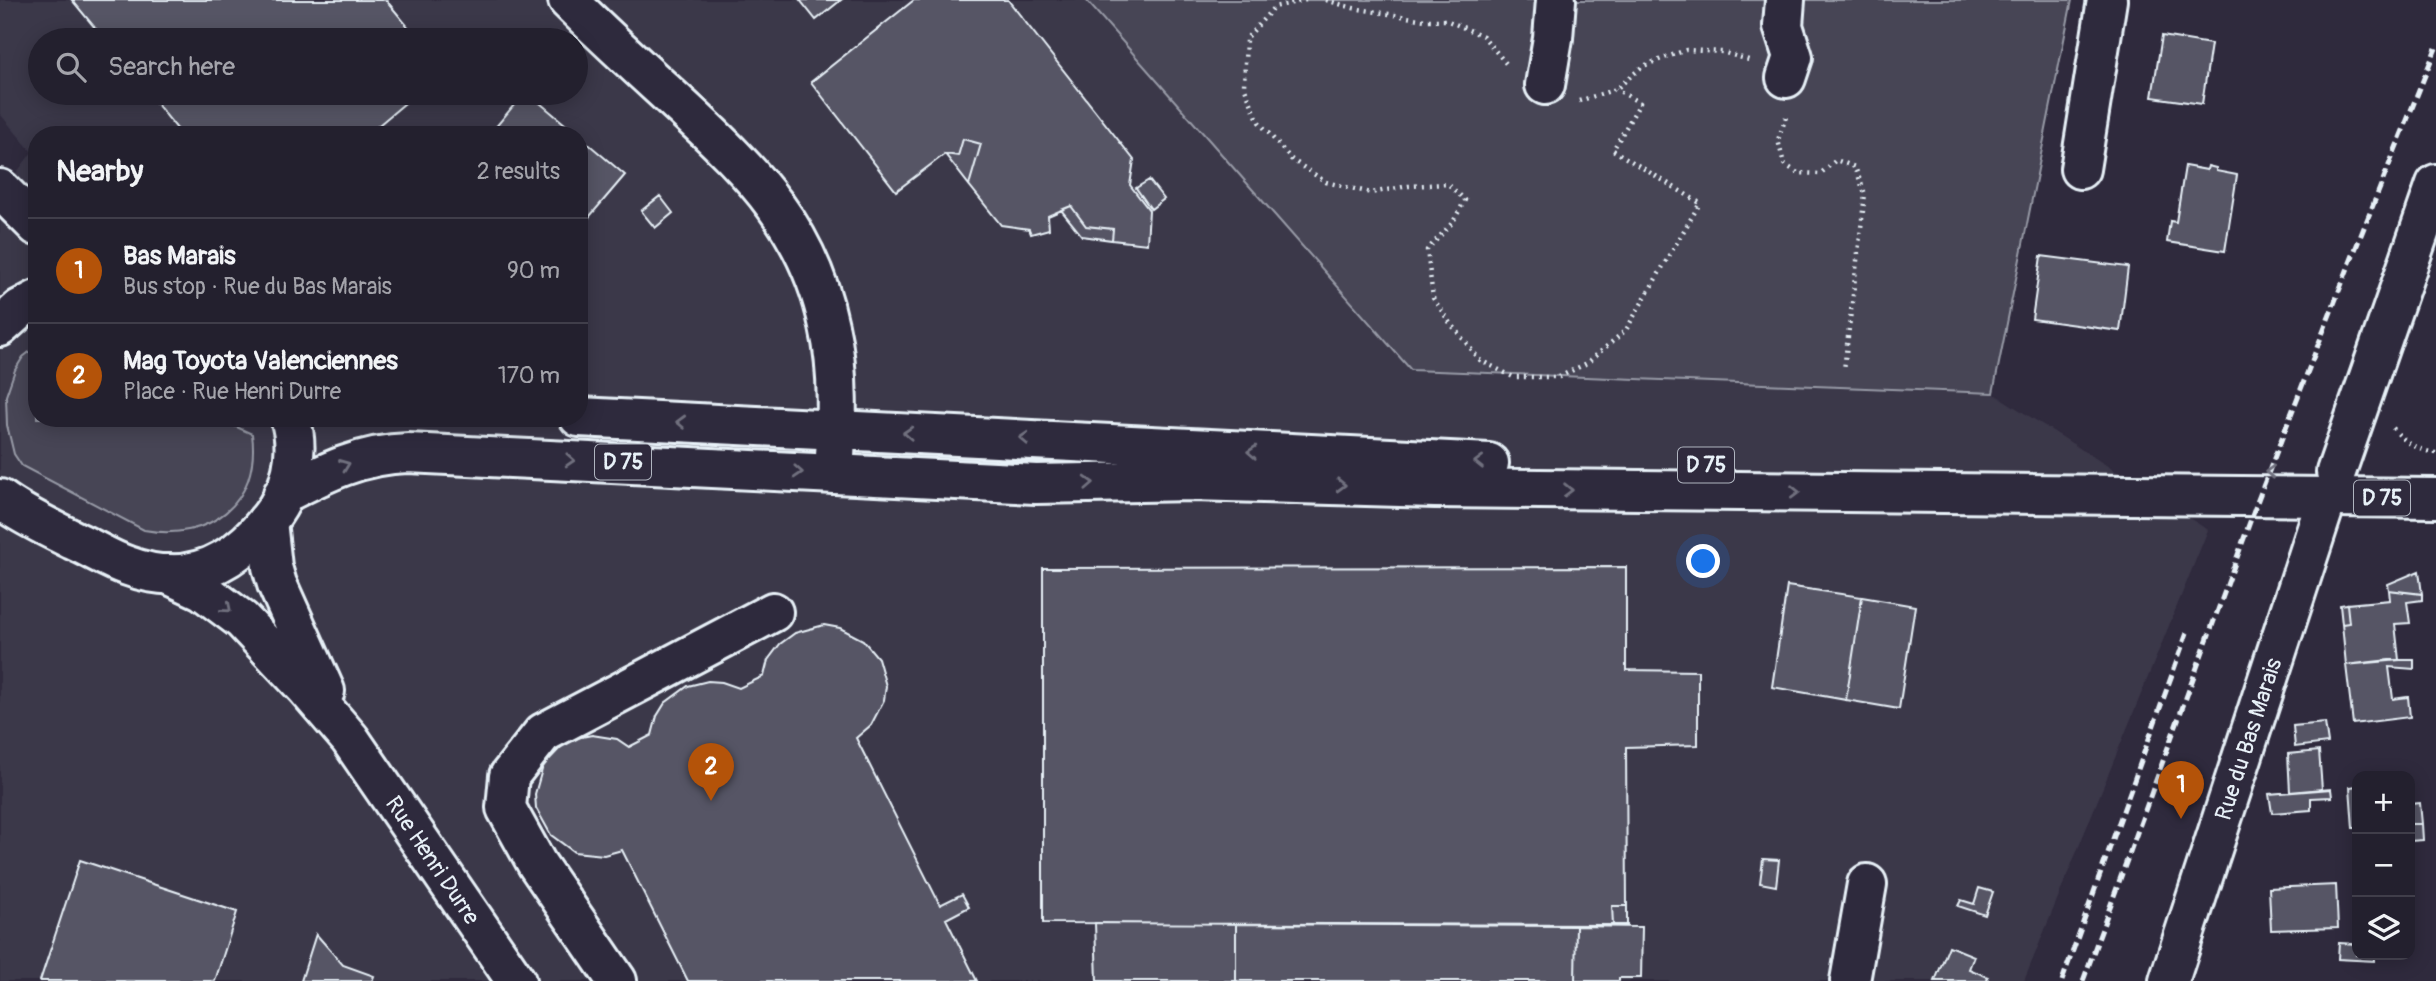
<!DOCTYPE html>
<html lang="en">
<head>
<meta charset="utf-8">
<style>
	body { margin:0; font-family:Pangolin,sans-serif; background:#2f2d3a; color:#f1f3f6 }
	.controls { position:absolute; right:21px; bottom:21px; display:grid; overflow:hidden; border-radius:14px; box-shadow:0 4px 18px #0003 }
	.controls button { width:63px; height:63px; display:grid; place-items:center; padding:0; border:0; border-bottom:2px solid #403e4a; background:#23202e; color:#f1f3f6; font:35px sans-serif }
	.you { position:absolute; left:1704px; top:562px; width:24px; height:24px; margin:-18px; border:5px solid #fff; border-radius:50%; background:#1a73e8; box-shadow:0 0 0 10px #1a73e833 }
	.badge { display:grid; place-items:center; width:46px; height:46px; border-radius:50%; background:#b45309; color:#fff; font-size:23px; font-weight:700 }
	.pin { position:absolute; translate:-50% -58px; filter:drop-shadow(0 2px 4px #0008) }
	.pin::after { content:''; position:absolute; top:37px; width:24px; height:21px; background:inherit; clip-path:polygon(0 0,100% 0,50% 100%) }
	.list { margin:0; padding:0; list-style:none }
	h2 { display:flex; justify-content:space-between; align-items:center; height:91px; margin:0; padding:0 28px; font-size:30px }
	h2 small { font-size:23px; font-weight:400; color:#a3a3aa }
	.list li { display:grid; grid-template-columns:46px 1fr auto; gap:21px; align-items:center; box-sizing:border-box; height:105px; padding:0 28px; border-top:2px solid #403e4a }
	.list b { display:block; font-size:26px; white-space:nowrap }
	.list p { margin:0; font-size:23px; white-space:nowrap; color:#a3a3aa }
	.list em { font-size:23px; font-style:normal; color:#a3a3aa }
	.icon { flex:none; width:38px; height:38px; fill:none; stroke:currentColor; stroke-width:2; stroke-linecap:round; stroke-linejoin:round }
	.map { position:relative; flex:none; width:2436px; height:981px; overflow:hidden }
	.search { position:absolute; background:#23202e; box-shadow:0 4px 18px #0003; left:28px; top:28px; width:560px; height:77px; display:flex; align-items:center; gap:18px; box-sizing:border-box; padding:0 24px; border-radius:38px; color:#a3a3aa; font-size:26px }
	.panel { position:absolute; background:#23202e; box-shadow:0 4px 18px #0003; left:28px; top:126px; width:560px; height:301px; border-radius:28px }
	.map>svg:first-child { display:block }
	.built { fill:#3b3749; fill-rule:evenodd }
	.green { fill:#464455; stroke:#979aa6; stroke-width:2 }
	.building { fill:#575565; stroke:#e8f1f8; stroke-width:2 }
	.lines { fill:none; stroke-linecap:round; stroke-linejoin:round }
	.minor-casing { stroke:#e8f1f8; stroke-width:44 }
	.major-casing { stroke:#e8f1f8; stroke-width:44 }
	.path { stroke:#e8f1f8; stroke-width:4.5; stroke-dasharray:2 5; stroke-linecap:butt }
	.minor { stroke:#2f2a3d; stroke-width:38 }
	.major { stroke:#2f2a3d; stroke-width:38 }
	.rail { stroke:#e8f1f8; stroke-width:5; stroke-dasharray:10 5; stroke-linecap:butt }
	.oneway { stroke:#70707e }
	.labels { text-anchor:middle; stroke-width:5; stroke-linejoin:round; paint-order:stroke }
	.shield { fill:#2f2a3d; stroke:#b0b5c0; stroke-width:2 }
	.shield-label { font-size:21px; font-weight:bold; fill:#e8f1f8 }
	.street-label { font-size:23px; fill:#e8f1f8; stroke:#2f2a3d }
</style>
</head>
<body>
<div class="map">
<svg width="2436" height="981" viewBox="0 0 2436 981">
	<rect width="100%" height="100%" fill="#2f2a3d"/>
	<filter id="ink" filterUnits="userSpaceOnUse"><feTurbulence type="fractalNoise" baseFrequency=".0143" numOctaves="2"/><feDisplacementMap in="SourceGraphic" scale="14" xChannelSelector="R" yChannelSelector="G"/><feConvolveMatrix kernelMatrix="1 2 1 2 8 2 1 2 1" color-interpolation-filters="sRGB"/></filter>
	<g filter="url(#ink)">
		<!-- built -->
		<path class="built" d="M0,0h1086l325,370 582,23 215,137 -184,451h-2024v-786l32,-43 -32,-38zM40,40h536v53h-536zM37,135h542v283h-542z"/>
		<!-- green -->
		<path class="green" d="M1086,0h986l-79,393 -582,-23z
			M37,346v72h180l35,16c9,69 -43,108 -108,96l-122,-64 -8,-12 -7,-29 -1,-29 9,-26 8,-13z"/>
		<!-- building -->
		<path class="building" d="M72,0h314l33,40h-314z
			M800,0h41l-25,20z
			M914,0h94l126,160 -4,25 19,25 -2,34 -35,-4 1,-11 -27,-3 -15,-20 -23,10 1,13 -18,5 -2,-5 -28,-4 -32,-40 12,-41 -18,-5 -5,17 -13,-2 -49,37 -85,-109z
			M2162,36l49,8 -9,60 -50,-7z
			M148,93h269l-50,42h-185z
			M524,93h4l50,42h-89z
			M579,136l46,39 -46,54z
			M963,139l18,5 -12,41 -24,-31 13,2z
			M2185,166l22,4 1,-4 8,2v3l21,4 -12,76 -58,-9 3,-21 6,1z
			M1149,180l15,19 -13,10 -15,-21z
			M660,196l13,17 -18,15 -14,-17z
			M1071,206l15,20 27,3 -1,11 -30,-4 -21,-26z
			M2041,256l87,11 -8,64 -88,-12z
			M1626,567v103l72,1v74l-72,2 1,159h-15l1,19 -570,-2v-355z
			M2419,571l3,23 -33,-4 -1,-6z
			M1787,586l75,11 -16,103 -74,-13z
			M2389,590l33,4v6l-15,2 3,21 -15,1 4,36 -53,5 -4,-41 7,-1 -2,-19 43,-4z
			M1862,597l53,9 -16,103 -53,-9z
			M2347,604l2,19 -7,1 -2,-19z
			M824,625l16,3 23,12 15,18 8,28 -2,14 -13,25 -15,13 84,167 22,-11 7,13 -23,12 31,62h-289l-66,-131 -18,5 -30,-3 -23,-17 -15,-27 -1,-14 8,-28 21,-22 12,-6 16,-3 25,4 12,8 23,-12 5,-19 8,-13 23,-17 20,-5 14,1 17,6 25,-12 4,-16 12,-16 15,-11z
			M2389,660h25v9l-25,-2 4,32 15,-2 2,20 -57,7 -7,-59z
			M2325,723l3,20 -33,4 -2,-21z
			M2319,751l3,38 -32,3 -2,-38z
			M2357,786v42h-4l-3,-41z
			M2331,789l1,8 -21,1v12l-39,3 -3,-19z
			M2420,803l2,21h-12v-20z
			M2410,824h12l1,16 -13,1z
			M1763,859l16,1 -3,26 -16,-3z
			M80,860l157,52 -22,69h-175z
			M2336,885l2,43 -67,2 -2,-42z
			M1979,888l14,4 -8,23 -27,-9 3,-6 13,4z
			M1612,906h15v19h-14z
			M1095,923l141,1v57h-139z
			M1236,924l340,2 -1,55h-339z
			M1576,926l66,1 -1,51h-22v3h-44z
			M316,934l27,31 31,11 -2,5h-71z
			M2339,943l18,1v11h17v6l-36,-2z
			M1949,946l25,10 -5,13 19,8 -1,4h-52z"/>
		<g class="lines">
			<defs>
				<path id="minor" d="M568,0c37,37 77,73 116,109 69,64 125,120 145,217 11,48 8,99 5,148
					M1785,0l-2,26 10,31 -7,21
					M1545,85l8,-47 3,-38
					M2080,169l27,-169
					M2336,472l100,-288
					M267,521l5,46 5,17 48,107
					M168,574l34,16 40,30 65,69 43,50 166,242
					M617,981l-80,-117 -31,-56 3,-32 34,-43 230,-121
					M1850,981l17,-97
					M2169,981l158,-483"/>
				<path id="major" d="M0,189l37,37
					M0,327l20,-18 17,-9
					M579,417l910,46
					M283,494c41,-21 78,-40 125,-41l628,31 157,-3 242,7 1001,10
					M0,499c23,17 50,29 75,42 18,8 35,19 53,25 58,22 105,-1 141,-47 22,-28 32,-66 21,-101"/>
			</defs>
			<!-- minor casing -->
			<use href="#minor" class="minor-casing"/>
			<!-- major casing -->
			<use href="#major" class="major-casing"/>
			<!-- path -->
			<path class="path" d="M1306,0l-32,7 -28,32 -2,47 15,36 32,37 35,23 45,11 37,-7 40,-2 17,16 -12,22 -26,28 6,48 17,25 30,37 33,17h46l28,-14 39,-33 74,-127 -87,-53 27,-47 -24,-14
				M1326,0l27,8 72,12h21l37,16 26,31
				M1579,101l37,-12 27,-23 43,-16 36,2 30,9
				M1786,117l-8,23 6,24 14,9 22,1 16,-14 19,7 10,27 -21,176
				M2393,428c12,15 25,22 43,25"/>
			<!-- minor -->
			<use href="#minor" class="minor"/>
			<!-- major -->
			<use href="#major" class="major"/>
			<!-- rail -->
			<path class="rail" d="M2062,981l126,-351
				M2083,981l176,-484 94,-242 83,-207"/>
		</g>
		<!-- one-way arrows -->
		<defs><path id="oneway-chevron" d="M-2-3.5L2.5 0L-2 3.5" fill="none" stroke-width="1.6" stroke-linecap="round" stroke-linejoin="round" transform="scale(1.75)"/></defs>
		<g class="oneway">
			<use href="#oneway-chevron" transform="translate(681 422) rotate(-178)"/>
			<use href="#oneway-chevron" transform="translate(908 433) rotate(-177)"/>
			<use href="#oneway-chevron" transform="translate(1024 438) rotate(-177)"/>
			<use href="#oneway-chevron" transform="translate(1252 452) rotate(-177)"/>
			<use href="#oneway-chevron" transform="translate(570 460) rotate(3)"/>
			<use href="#oneway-chevron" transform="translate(1479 462) rotate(-179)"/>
			<use href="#oneway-chevron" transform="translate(345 465) rotate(-21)"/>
			<use href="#oneway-chevron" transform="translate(798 472) rotate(3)"/>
			<use href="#oneway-chevron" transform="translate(2270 472) rotate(-179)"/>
			<use href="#oneway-chevron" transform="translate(1089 483) rotate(-3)"/>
			<use href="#oneway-chevron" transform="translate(1341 485) rotate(2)"/>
			<use href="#oneway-chevron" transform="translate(1568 490) rotate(1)"/>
			<use href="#oneway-chevron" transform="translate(1795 492) rotate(1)"/>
			<use href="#oneway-chevron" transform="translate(227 608) rotate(40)"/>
		</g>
	</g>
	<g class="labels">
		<!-- shield labels -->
		<g class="shield">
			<rect x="595" y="444.5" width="56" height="35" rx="5"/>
			<rect x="1678" y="447.5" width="56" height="35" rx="5"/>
			<rect x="2354" y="480.5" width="56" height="35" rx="5"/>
		</g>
		<g class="shield-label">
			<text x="623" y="469">D 75</text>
			<text x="1706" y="472">D 75</text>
			<text x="2382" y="505">D 75</text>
		</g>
		<!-- street labels -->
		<g class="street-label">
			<text transform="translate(2248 739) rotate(-72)" y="8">Rue du Bas Marais</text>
			<text transform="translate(433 860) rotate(56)" y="8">Rue Henri Durre</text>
		</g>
	</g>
</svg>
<div class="controls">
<button>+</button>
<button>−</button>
<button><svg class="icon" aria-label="layers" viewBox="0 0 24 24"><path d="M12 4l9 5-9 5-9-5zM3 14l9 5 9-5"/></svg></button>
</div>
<div class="you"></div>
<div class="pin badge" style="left:2181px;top:819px">1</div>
<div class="pin badge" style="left:711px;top:801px">2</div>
<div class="search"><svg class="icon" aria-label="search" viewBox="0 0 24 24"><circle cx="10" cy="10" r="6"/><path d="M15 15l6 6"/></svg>Search here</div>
<section class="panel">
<h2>Nearby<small>2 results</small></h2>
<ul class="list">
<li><span class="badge">1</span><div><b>Bas Marais</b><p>Bus stop · Rue du Bas Marais</p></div><em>90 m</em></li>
<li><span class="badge">2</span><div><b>Mag Toyota Valenciennes</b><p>Place · Rue Henri Durre</p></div><em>170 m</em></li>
</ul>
</section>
</div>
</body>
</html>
